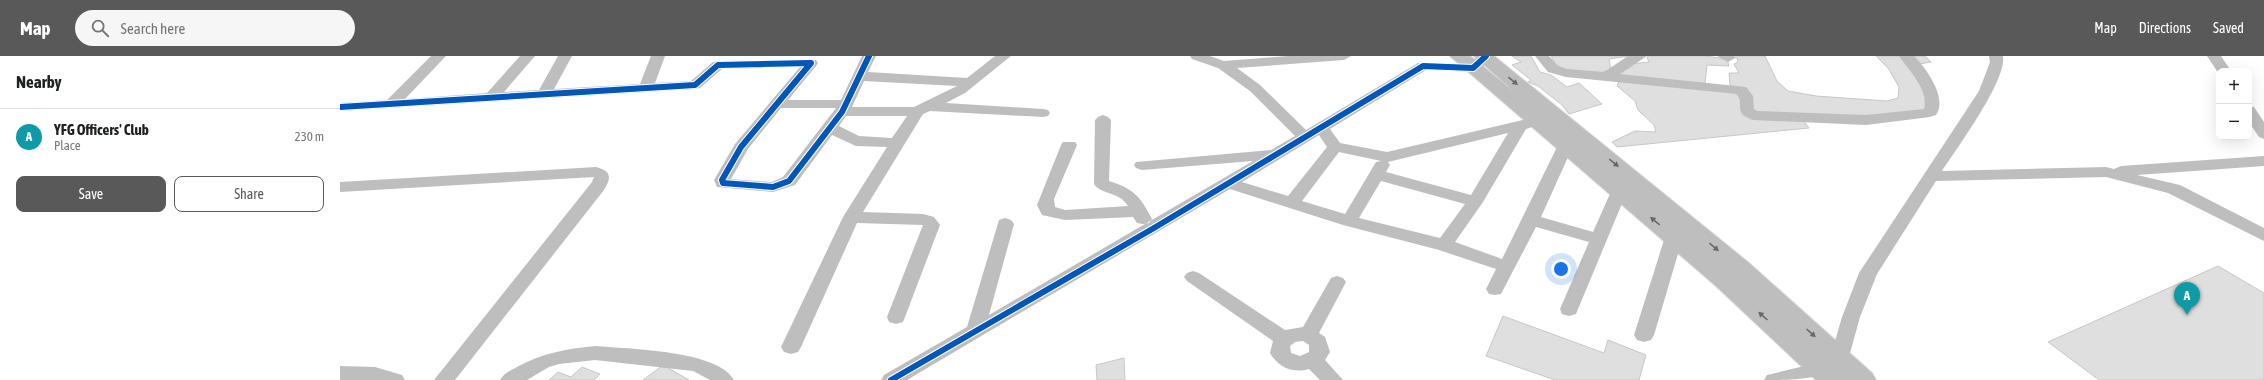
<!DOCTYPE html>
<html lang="en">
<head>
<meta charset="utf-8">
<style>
	body { margin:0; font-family:"Asap Condensed",sans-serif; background:#f6f6f6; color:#202124 }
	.controls { position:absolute; right:12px; top:12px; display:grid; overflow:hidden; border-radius:8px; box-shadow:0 4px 16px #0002 }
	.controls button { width:36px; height:36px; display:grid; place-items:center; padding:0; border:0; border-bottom:1px solid #e0e0e0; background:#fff; color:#202124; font:20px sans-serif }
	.you { position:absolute; left:1221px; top:213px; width:14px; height:14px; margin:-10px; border:3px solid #fff; border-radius:50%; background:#1a73e8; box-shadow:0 0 0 6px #1a73e833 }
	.badge { display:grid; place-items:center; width:26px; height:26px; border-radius:50%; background:#595959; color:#fff; font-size:13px; font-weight:700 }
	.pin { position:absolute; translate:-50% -33px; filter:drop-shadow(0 1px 2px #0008) }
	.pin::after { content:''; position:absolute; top:21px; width:14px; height:12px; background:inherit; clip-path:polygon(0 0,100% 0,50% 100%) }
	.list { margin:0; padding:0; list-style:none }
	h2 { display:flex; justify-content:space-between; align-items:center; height:52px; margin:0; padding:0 16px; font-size:17px }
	h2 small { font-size:13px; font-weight:400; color:#757577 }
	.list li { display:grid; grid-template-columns:26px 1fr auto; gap:12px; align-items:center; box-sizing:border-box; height:56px; padding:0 16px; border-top:1px solid #e0e0e0 }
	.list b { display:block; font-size:15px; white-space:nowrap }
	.list p { margin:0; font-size:13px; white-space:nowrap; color:#757577 }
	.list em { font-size:13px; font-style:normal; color:#757577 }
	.actions { display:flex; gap:8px; padding:12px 16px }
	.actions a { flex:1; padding:9px 0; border:1px solid #595959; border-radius:8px; text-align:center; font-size:14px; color:#595959 }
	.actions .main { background:#595959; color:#fff }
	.icon { flex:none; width:22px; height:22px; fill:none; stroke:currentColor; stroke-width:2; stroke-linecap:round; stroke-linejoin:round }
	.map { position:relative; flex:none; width:1924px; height:324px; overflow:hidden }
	header { display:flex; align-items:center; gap:24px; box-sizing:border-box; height:56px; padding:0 20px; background:#595959; color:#fff }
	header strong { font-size:19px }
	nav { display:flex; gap:22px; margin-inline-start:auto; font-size:14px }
	.search { width:280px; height:36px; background:#f6f6f6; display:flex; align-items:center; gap:10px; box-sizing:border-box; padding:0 14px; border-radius:22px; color:#757577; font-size:15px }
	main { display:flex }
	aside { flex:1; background:#fff }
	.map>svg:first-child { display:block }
	.building { fill:#dfdfdf; stroke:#c7c7c7 }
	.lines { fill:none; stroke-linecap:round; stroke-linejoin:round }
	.highway-casing { stroke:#dbdbdb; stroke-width:2 }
	.minor { fill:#bebebe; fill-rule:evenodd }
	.highway { fill:#bebebe; fill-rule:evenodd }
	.cycleway-casing { stroke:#fff; stroke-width:8 }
	.cycleway { stroke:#0057b8; stroke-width:6 }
	.oneway { fill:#686868 }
</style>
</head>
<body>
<header>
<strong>Map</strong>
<div class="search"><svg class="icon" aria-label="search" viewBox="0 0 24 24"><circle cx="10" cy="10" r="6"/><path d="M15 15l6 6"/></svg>Search here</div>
<nav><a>Map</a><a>Directions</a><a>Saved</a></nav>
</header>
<main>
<aside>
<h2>Nearby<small></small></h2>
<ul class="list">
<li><span class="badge" style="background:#0f9aa8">A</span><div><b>YFG Officers' Club</b><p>Place</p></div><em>230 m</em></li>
</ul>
<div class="actions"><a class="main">Save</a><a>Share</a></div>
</aside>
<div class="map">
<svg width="1924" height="324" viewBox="0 0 1924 324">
	<rect width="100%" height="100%" fill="#fff"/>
	<!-- building -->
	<path class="building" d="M1172,0h19l9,16 11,3 16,12 12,-4 23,21 -33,10 -7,-9 -24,-19 -10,-4 3,-2 -19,-15 9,-3z
		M1211,0h79l-21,3 2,11 -12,3 -32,-3 -11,-5z
		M1365,0l22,3 2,7 -22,-1 -2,19 -84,-8 2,-7 7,-1v-4l19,-2 -2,-5 2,-1z
		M1391,0h34l12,25 11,10 28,5 71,5 11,-3 1,-11 -11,-19 -12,-12h27l13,14 13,37 -11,5 -58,5 -105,-5 -25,-27 -1,-12h10l-5,-9 3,-1 1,-4z
		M1569,0h16l6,6 -12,2z
		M1279,25l115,10 8,10 1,11 7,7h52l7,9 -192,19 -5,-5 23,-11 21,1 -2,-7 -16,-15 -3,-9 -18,-15z
		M1878,210l46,27v87h-165l-51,-38z
		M1163,260l101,37 4,-13 38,15 -7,25h-84l-69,-24z
		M784,302l1,22h-28l-1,-15z
		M323,309l26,15h-46z
		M242,311l18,7 -6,6h-45l9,-8 13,5z"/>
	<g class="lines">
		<defs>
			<path id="highway" d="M1110,0h20l46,37 -42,-37h20l255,207 123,110 4,7h-60l-99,-93z"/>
		</defs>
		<!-- highway casing -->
		<use href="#highway" class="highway-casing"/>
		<!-- minor -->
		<path class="minor" d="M91,0h15l-41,43 82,-6 33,-37h15l-31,36 35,-2 19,-34h14l-18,33 86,-5 11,-28h14l-10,27 36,-2 22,-19 5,-1 98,-1 2,3 -2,3 -28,34h53l21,-44h14l-8,16 99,6 28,-22h16l-46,37 -19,10 97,6 5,1 2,3 -2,3 -5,1 -113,-6 -7,3 -60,98 60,2 11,3 6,8 -35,92 -2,5 -7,2 -7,-2 -2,-5 36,-92 -66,-2 -56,124 -3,5 -7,2 -7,-2 -3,-5 62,-130 44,-70 -31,-1 -24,-11 -37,50 -22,7 -56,-5 -3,-7 21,-36 65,-77 -78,2 -22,19 -5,1 -355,22v-8l47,-3zM524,25l93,5 -43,21h-62zM441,52h55l-53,69 -11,5 -41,-3 17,-30zM506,60h61l-15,22 -33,-2 -20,-10z
			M850,0h20l14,5 64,-5h63l-7,4 -107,8 23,17 46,45 112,-67 52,1 8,-8h15l-15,15 -5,1 -47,-2 -96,59 10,14 47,9 140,-33 5,2 3,3 -3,3 -6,2 -43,73 -28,40 47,17 57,-116h12l2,3 -32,71 52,15 20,-45 19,-6 6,1 2,4 -2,4 -12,4 -48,115 -2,5 -7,2 -7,-2 -2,-5 29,-67 -53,-15 -35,67 -6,1 -6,-1 -3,-5 10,-20 -57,-19 -96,-25 -113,-36 -323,191h-26l3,-5 83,-48 32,-107 6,-2 6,2 3,4 -25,91 264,-154 -111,9 -6,-2 -2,-3 2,-3 135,-12 24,-14 -45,-45 -32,-23 -26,-9zM1168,77l-37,62 -85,-23 4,-7 -2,-3zM979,79l8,12 -39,49 -46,-14zM999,96l42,9 -5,1 -31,52 -43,-13zM1041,125l84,23 -25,34 -81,-20z
			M1195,0h14l9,10 9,3 37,3 24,-16h19l-27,18 126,13 7,9 1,13 3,2 109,4 58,-6c5,-20 -15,-38 -25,-53h15c12,12 34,42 22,59l-6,2 -64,8 -112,-5c-22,-6 -9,-15 -17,-26l-171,-17 -18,-5z
			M1377,0h17l1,2 -7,4z
			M1649,0h14c4,24 -46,92 -61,115l164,-4 8,2 7,-3 143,-10v10l-127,9 43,10 84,43v13l-96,-48 -62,-16 -170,4 -59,93 -17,43 -13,47c-30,16 -50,16 -83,16l3,-5 50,-12 14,-8 11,-38 17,-44 120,-182 11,-29z
			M1867,0h14l10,15h-12v3z
			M1909,50l5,1 10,15v17l-5,-2 -10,-15z
			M763,59l5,2 3,3 -2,61c25,8 31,15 43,38l-3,4 -6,1 -6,-1 -4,-6 -68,3 -23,-5 -5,-10 24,-60 2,-3h12l2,3 -23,54 1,8 10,3 63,-4c-9,-15 -27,-11 -34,-22l1,-64 3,-3z
			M256,111c15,4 16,10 8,23l-149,190h-21l158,-198 2,-5 -254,15v-10z
			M1334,175l6,2 3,4 -29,98 -3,5 -7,2 -7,-2 -3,-5 31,-98 3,-4z
			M853,215l6,2 86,57 18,-3 28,-49 6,-2 6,2 3,4 -27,51 6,4 5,15 -5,8 18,20h-23l-11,-11c-16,5 -31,-2 -39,-16l3,-12 -86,-60 -3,-4 3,-4zM963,285l6,4v7l-9,4 -9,-3 -1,-7 5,-4z
			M255,290c33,3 123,4 139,34h-24l-17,-9 -98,-11 -36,4 -10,3 -22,13h-27c4,-7 10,-9 17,-13 25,-14 49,-18 78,-21z
			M0,310l35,1 27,8 3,5h-65z"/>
		<!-- highway -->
		<use href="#highway" class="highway"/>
		<defs>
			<path id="cycleway" d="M0,51l355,-22 23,-20 93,-2 -70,84 -19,33 1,3 50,4 16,-6 53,-69 27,-56
				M551,324l263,-152 269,-162 50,2 13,-12"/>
		</defs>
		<!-- cycleway casing -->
		<use href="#cycleway" class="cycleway-casing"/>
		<!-- cycleway -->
		<use href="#cycleway" class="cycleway"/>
	</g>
	<!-- one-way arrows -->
	<defs><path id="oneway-solid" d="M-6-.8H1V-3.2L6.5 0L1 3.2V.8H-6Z"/></defs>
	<g class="oneway">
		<use href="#oneway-solid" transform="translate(1173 25) rotate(39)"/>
		<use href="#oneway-solid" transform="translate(1274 107) rotate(39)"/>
		<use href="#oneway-solid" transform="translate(1315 165) rotate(-140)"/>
		<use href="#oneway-solid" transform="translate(1374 191) rotate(40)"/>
		<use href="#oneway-solid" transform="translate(1423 260) rotate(-138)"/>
		<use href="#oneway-solid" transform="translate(1471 277) rotate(42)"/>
	</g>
</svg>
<div class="controls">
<button>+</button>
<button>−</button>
</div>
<div class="you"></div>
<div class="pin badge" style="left:1847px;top:259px;background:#0f9aa8">A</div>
</div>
</main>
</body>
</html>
